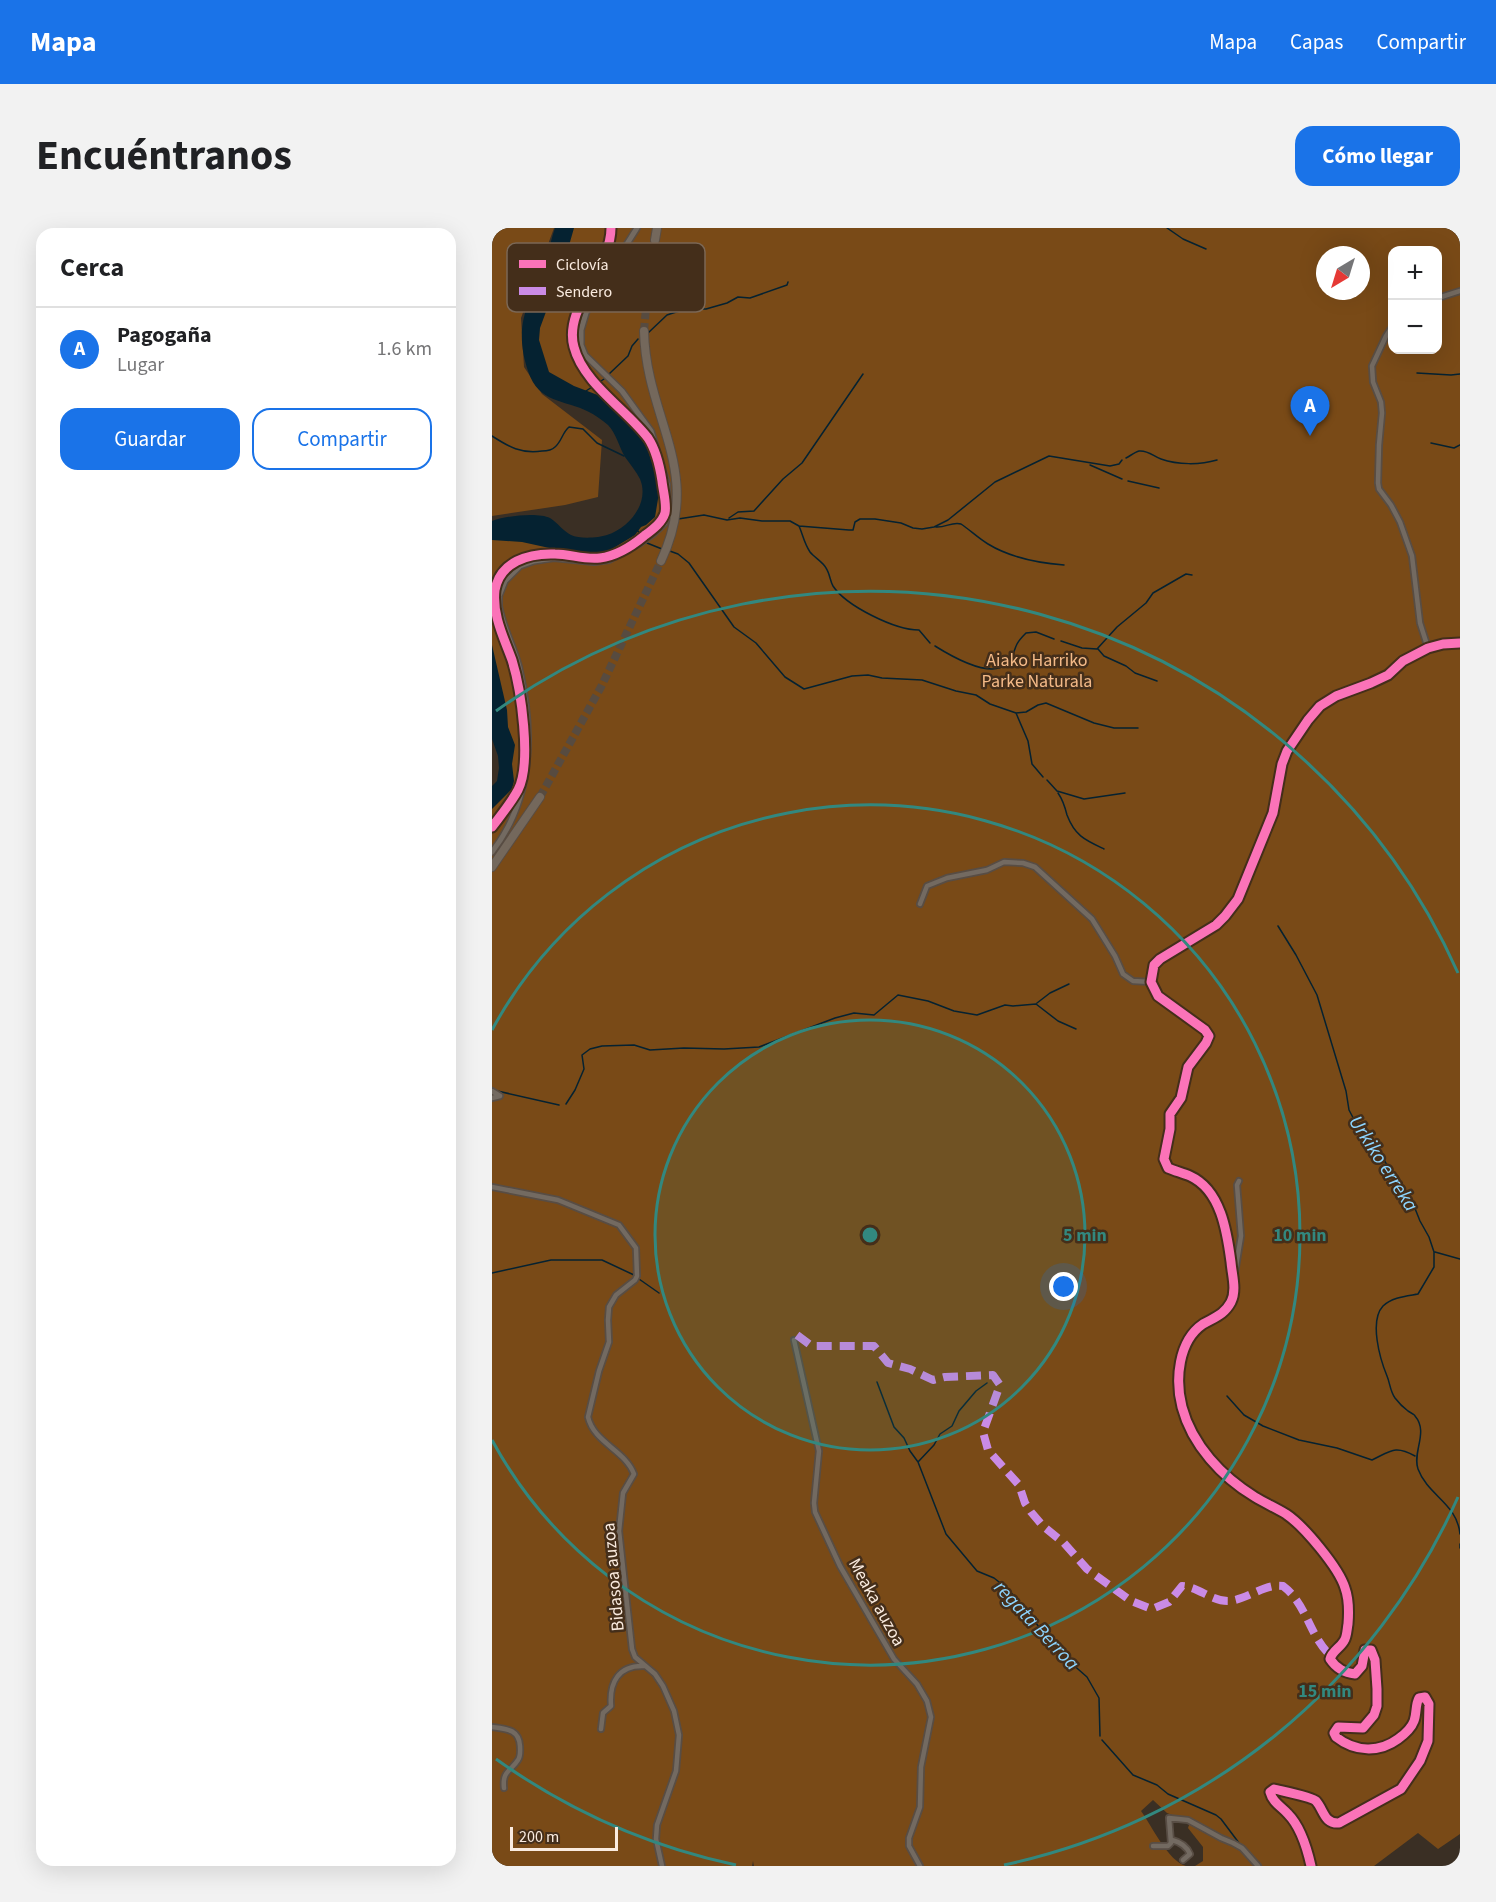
<!DOCTYPE html>
<html lang="es">
<head>
<meta charset="utf-8">
<style>
	body { margin:0; font-family:"Source Sans 3",sans-serif; background:#f2f2f2; color:#202124 }
	.controls { position:absolute; right:18px; top:18px; display:grid; overflow:hidden; border-radius:12px; box-shadow:0 6px 24px #0002 }
	.controls button { width:54px; height:54px; display:grid; place-items:center; padding:0; border:0; border-bottom:2px solid #e0e0e0; background:#fff; color:#202124; font:30px sans-serif }
	.compass { position:absolute; left:824px; top:18px; width:54px; height:54px; border-radius:50%; background:#fff; box-shadow:0 6px 24px #0002; rotate:218deg }
	.scale { position:absolute; left:18px; bottom:15px; width:108px; box-sizing:border-box; padding-left:6px; border:3px solid #faebdf; border-top:0; font-size:16px; line-height:21px; white-space:nowrap; color:#faebdf; -webkit-text-stroke:4px #442e1a; paint-order:stroke }
	.you { position:absolute; left:572px; top:1059px; width:21px; height:21px; margin:-15px; border:4px solid #fff; border-radius:50%; background:#1a73e8; box-shadow:0 0 0 9px #1a73e833 }
	.badge { display:grid; place-items:center; width:39px; height:39px; border-radius:50%; background:#1a73e8; color:#fff; font-size:20px; font-weight:700 }
	.pin { position:absolute; translate:-50% -50px; filter:drop-shadow(0 2px 3px #0008) }
	.pin::after { content:''; position:absolute; top:32px; width:21px; height:18px; background:inherit; clip-path:polygon(0 0,100% 0,50% 100%) }
	.list { margin:0; padding:0; list-style:none }
	h2 { display:flex; justify-content:space-between; align-items:center; height:78px; margin:0; padding:0 24px; font-size:26px }
	h2 small { font-size:20px; font-weight:400; color:#757577 }
	.list li { display:grid; grid-template-columns:39px 1fr auto; gap:18px; align-items:center; box-sizing:border-box; height:84px; padding:0 24px; border-top:2px solid #e0e0e0 }
	.list b { display:block; font-size:22px; white-space:nowrap }
	.list p { margin:0; font-size:20px; white-space:nowrap; color:#757577 }
	.list em { font-size:20px; font-style:normal; color:#757577 }
	.actions { display:flex; gap:12px; padding:18px 24px }
	.actions a { flex:1; padding:14px 0; border:2px solid #1a73e8; border-radius:18px; text-align:center; font-size:21px; color:#1a73e8 }
	.actions .main { background:#1a73e8; color:#fff }
	.map { position:relative; flex:none; width:968px; height:1638px; overflow:hidden; border-radius:18px }
	header { display:flex; align-items:center; gap:36px; box-sizing:border-box; height:84px; padding:0 30px; background:#1a73e8; color:#fff }
	header strong { font-size:28px }
	nav { display:flex; gap:33px; margin-inline-start:auto; font-size:21px }
	.intro { display:flex; align-items:center; justify-content:space-between; box-sizing:border-box; height:144px; padding:0 36px }
	h1 { margin:0; font-size:42px }
	.button { padding:15px 27px; border-radius:18px; background:#1a73e8; color:#fff; font-size:21px; font-weight:700 }
	main { display:flex; gap:36px; padding:0 36px }
	aside { flex:1; background:#fff; border-radius:18px; box-shadow:0 6px 24px #0002 }
	.map>svg:first-child { display:block }
	.green { fill:#794a17; fill-rule:evenodd }
	.water { fill:#052231 }
	.lines { fill:none; stroke-linecap:round; stroke-linejoin:round }
	.stream { stroke:#052231; stroke-width:1.5 }
	.trunk-tunnel { stroke:#574b40; stroke-width:8; stroke-dasharray:8 4; stroke-linecap:butt }
	.minor-casing { stroke:#584d44; stroke-width:8 }
	.tertiary-casing { stroke:#584d44; stroke-width:8 }
	.trunk-casing { stroke:#584d44; stroke-width:10 }
	.minor { stroke:#736a61; stroke-width:4.5 }
	.tertiary { stroke:#736a61; stroke-width:5 }
	.trunk { stroke:#74685c; stroke-width:8 }
	.quiet { stroke:#ca8be6; stroke-width:8; stroke-dasharray:15 8; stroke-linecap:butt }
	.cycleway-casing { stroke:#442e1a; stroke-width:13 }
	.cycleway { stroke:#fb73b8; stroke-width:9 }
	.ring { fill:none; stroke:#32887f; stroke-width:3 }
	.labels { text-anchor:middle; stroke-width:5; stroke-linejoin:round; paint-order:stroke }
	.park-label { font-size:18px; fill:#f4ba88; stroke:#442e1a }
	.street-label { font-size:18px; fill:#faebdf; stroke:#442e1a }
	.water-label { font-size:20px; font-style:italic; fill:#8dd5ff; stroke:#442e1a }
	.key { fill:#442e1a; stroke:#7b6755; stroke-width:1.5 }
	.key-label { font-size:16px; fill:#faebdf }
	.centre { fill:#32887f; stroke:#442e1a; stroke-width:3 }
	.ring-label { font-size:18px; text-anchor:middle; font-weight:bold; fill:#32887f; stroke:#442e1a; stroke-width:5; stroke-linejoin:round; paint-order:stroke }
</style>
</head>
<body>
<header>
<strong>Mapa</strong>
<nav><a>Mapa</a><a>Capas</a><a>Compartir</a></nav>
</header>
<div class="intro"><h1>Encuéntranos</h1><a class="button">Cómo llegar</a></div>
<main>
<aside>
<h2>Cerca<small></small></h2>
<ul class="list">
<li><span class="badge">A</span><div><b>Pagogaña</b><p>Lugar</p></div><em>1.6 km</em></li>
</ul>
<div class="actions"><a class="main">Guardar</a><a>Compartir</a></div>
</aside>
<div class="map">
<svg width="968" height="1638" viewBox="0 0 968 1638">
	<rect width="100%" height="100%" fill="#3a2f24"/>
	<!-- green -->
	<path class="green" d="M0,0h62l-33,90 3,49 18,27 60,46 -4,57 -33,8 -73,11z
		M74,0h894v1606l-22,15 -20,-16 -44,33h-179l8,-5v-14l-15,-19 2,-6 -23,-9 -14,-13 -12,11c11,15 27,50 45,55h-432l-1,-5 -1,5h-260v-1065l14,-22 -14,-87v-158l101,10 43,-22 12,-30 -4,-22 -15,-28 -25,-30 -60,-31 -14,-42zM900,22h46v100h-46zM833,27h36v36h-36z"/>
	<!-- water -->
	<path class="water" d="M63,0h19l-10,35 -24,65 -1,12 10,32 25,14 29,11 22,20 22,30 13,40 -5,30 -9,8 -5,2 -6,8 -28,17 -14,3 -16,-1 -55,-12 -30,-2v-19c12,-5 46,-9 58,-3 8,5 13,13 21,17 8,4 27,3 36,0 22,-7 43,-32 33,-56 -4,-8 -10,-15 -15,-22 -6,-10 -9,-24 -17,-32 -6,-5 -13,-10 -19,-13 -25,-13 -50,-8 -61,-41 -15,-45 0,-67 17,-108 4,-11 6,-24 10,-35z
		M0,417l15,65 1,17 7,18 -3,19 2,17 -2,8 -20,20v-23l5,-5 2,-13 -1,-12 -6,-17z"/>
	<g class="lines">
		<!-- stream -->
		<path class="stream" d="M675,0l16,11 23,10
			M156,105l19,-18 6,-2 14,-4h19l21,-6 11,-6 12,1 37,-13 1,-3
			M925,145l34,2 9,-1
			M117,146l19,-18 4,-10 6,-7
			M94,163l18,-12
			M0,208c17,11 29,18 50,15 5,0 10,-1 13,-4 7,-6 7,-14 14,-20l14,2 14,14 27,13
			M939,215l23,5 6,-3
			M634,230c4,-2 9,-6 13,-7 9,-1 14,5 22,8 17,6 39,6 56,1
			M598,237l32,14
			M636,253l31,7
			M237,290l9,-6 16,-1 29,-32 19,-16 61,-89
			M186,291l26,-4 23,5 13,-2 22,3h28l9,5c4,9 5,17 11,26 5,6 13,10 16,16 4,6 4,13 7,18 13,20 62,44 86,44l11,13
			M307,298l50,4h4l2,-8 5,-3h15l26,4 12,5 9,1 12,-2 14,-7 47,-38 54,-26 61,10 9,-2 3,-4
			M444,299c9,1 17,-6 25,-3 9,6 17,14 27,20 23,14 50,19 76,21
			M145,302l5,6
			M155,315l15,6
			M175,322l11,4 11,9 45,64 22,16 29,34 19,12 48,-13 16,-1 14,3 40,2 34,11 20,4 14,9 26,9 10,-1 12,-7 8,-2 48,20 20,5h24
			M569,413l21,7 15,1 20,-22 29,-24 7,-10 33,-19 6,1
			M443,418c16,10 53,32 71,19 7,-6 7,-13 11,-21 2,-4 6,-8 9,-11l10,-1 18,7
			M606,421l6,7 22,10 9,7 22,8
			M524,485l12,28 4,23 11,13
			M555,552l10,11 27,8 41,-6
			M566,565c5,7 7,14 9,22 8,21 18,25 37,34
			M786,698l18,29 21,40 29,96 3,19 9,17 26,33 15,25 11,11 10,25 9,16 5,15v15l-16,27c-11,2 -26,3 -35,12 -14,15 -3,53 4,70 3,7 3,15 8,22 3,4 9,10 13,13 0,0 7,4 7,5 14,16 -3,36 3,53 10,27 39,34 42,65
			M545,775l13,-10 19,-9
			M1,862l66,15
			M74,876l9,-14 9,-21 -2,-14 8,-6 12,-3 32,-1 16,5 34,-2 40,1 35,-2 76,-29 19,-5 20,2 24,-20 30,6 26,10 23,4 28,-10 8,1 23,-2 22,17 18,8
			M943,1024l25,7
			M0,1045l59,-13h51l32,15
			M147,1051l20,14
			M385,1154l17,45 10,11 6,13 8,11
			M495,1155l-11,8 -17,20 -7,15 -12,8 -6,11 -16,17 28,72 31,37 17,7 14,11 54,66 25,22 12,21 1,38
			M735,1168l17,19 19,11 36,14 38,8 35,12c19,-9 23,-15 43,-4
			M968,1316v4
			M610,1512l31,35 24,10 11,9 48,21 5,4 18,24
			M757,1625l12,13"/>
		<!-- trunk-tunnel -->
		<path class="trunk-tunnel" d="M152,103l4,-47 7,-44
			M48,569l61,-110 60,-126"/>
		<defs>
			<path id="minor" d="M946,70l22,-7
				M900,99l-6,9 -14,30 1,16 8,20 1,11 -3,32 -1,38 1,6 12,16 9,17 12,34 8,67 8,25
				M428,676l7,-18 20,-8 40,-8 17,-8 19,1 12,4 57,52 23,37 8,18 10,7 18,1
				M0,863l8,5 -8,2
				M0,959l66,13 61,25 17,23 1,28 -2,4 -19,15 -7,12 -1,13 1,22 -10,29 -11,46c6,26 37,33 46,57l-11,19 -4,38 13,118 3,8 20,17 8,12 11,25 5,24 -3,36 -19,54 -1,14 6,27
				M742,1051l7,-43 -4,-51 2,-4
				M302,1112l25,111 -5,52 1,9 25,54 54,93 23,25 10,17 4,16 -10,50 -1,40 -11,31v8l11,20
				M0,1499c14,2 27,2 28,19 0,4 1,10 -2,14 -7,11 -16,11 -14,28
				M109,1501l2,-16 8,-7c-2,-24 8,-41 33,-40
				M680,1612c8,2 15,7 18,14l-7,6
				M661,1618h15l3,-3 -2,-25 19,2 33,18 12,5 9,5 16,18"/>
			<path id="tertiary" d="M0,624c41,-53 42,-121 27,-185 -5,-20 -16,-39 -20,-61v-10l6,-15 15,-15 14,-5 20,-3 40,4 15,-2 30,-16 14,-10 11,-10 5,-9 -2,-31 -16,-53 -29,-40 -37,-36 -4,-10v-15l5,-17 18,-40 21,-26 12,-19
				M819,1638c-4,-18 -10,-39 -23,-52 -7,-8 -15,-11 -18,-22l4,-3c8,2 38,8 42,12 8,9 8,23 23,22l62,-34 19,-28 8,-20 1,-37 -4,-7 -6,1c-4,7 -2,15 -5,23 -3,8 -9,13 -16,18 -19,14 -43,13 -62,-2l-2,-4 4,-6 25,1 11,-13 3,-9v-17l-2,-29 -4,-10h-6l-3,16 -7,8c-11,-1 -19,-6 -25,-15 2,-8 10,-11 14,-18 3,-4 3,-12 4,-17 1,-12 1,-25 -3,-36 -6,-20 -41,-62 -59,-74 -10,-6 -21,-11 -31,-17 -33,-20 -63,-52 -73,-90 -7,-27 -4,-66 21,-83 12,-7 21,-9 28,-22 6,-12 1,-27 0,-40 -4,-30 -10,-72 -41,-86 -7,-3 -15,-5 -22,-8l-4,-9 6,-30v-15l11,-16 7,-31 18,-24 3,-7 -4,-6 -47,-34 -7,-14 3,-17 6,-6 56,-34 9,-9 13,-17 35,-86 9,-49 5,-13 21,-31 12,-14 16,-10 35,-13 17,-8 15,-14 25,-13 15,-4 17,-1"/>
			<path id="trunk" d="M163,12l2,-12
				M152,103c2,89 60,139 17,230
				M0,639l48,-70"/>
		</defs>
		<!-- minor casing -->
		<use href="#minor" class="minor-casing"/>
		<!-- tertiary casing -->
		<use href="#tertiary" class="tertiary-casing"/>
		<!-- trunk casing -->
		<use href="#trunk" class="trunk-casing"/>
		<!-- minor -->
		<use href="#minor" class="minor"/>
		<!-- tertiary -->
		<use href="#tertiary" class="tertiary"/>
		<!-- trunk -->
		<use href="#trunk" class="trunk"/>
		<!-- quiet -->
		<path class="quiet" d="M305,1107l12,9 7,2h58l14,17 22,6 23,11 12,-3 48,-2 7,10 -17,47 5,18 31,35 6,18 6,9 12,14 21,17 23,26 44,32 21,8 17,-7 13,-16c17,1 29,15 46,15 19,-1 37,-18 55,-15 24,18 26,50 48,70"/>
		<defs>
			<path id="cycleway" d="M0,599c9,-12 19,-24 26,-37 14,-27 3,-101 -6,-130 -8,-22 -20,-45 -17,-70 5,-28 33,-37 60,-36 15,0 29,6 45,4 16,-2 32,-12 44,-22 8,-6 18,-13 21,-23 2,-9 -2,-22 -3,-32 -2,-13 -6,-31 -14,-43 -21,-28 -65,-55 -74,-91 -11,-39 37,-79 37,-119
				M819,1638c-4,-18 -10,-39 -23,-52 -7,-8 -15,-11 -18,-22l4,-3c8,2 38,8 42,12 8,9 8,23 23,22l62,-34 19,-28 8,-20 1,-37 -4,-7 -6,1c-4,7 -2,15 -5,23 -3,8 -9,13 -16,18 -19,14 -43,13 -62,-2l-2,-4 4,-6 25,1 11,-13 3,-9v-17l-2,-29 -4,-10h-6l-3,16 -7,8c-11,-1 -19,-6 -25,-15 2,-8 10,-11 14,-18 3,-4 3,-12 4,-17 1,-12 1,-25 -3,-36 -6,-20 -41,-62 -59,-74 -10,-6 -21,-11 -31,-17 -33,-20 -63,-52 -73,-90 -7,-27 -4,-66 21,-83 12,-7 21,-9 28,-22 6,-12 1,-27 0,-40 -4,-30 -10,-72 -41,-86 -7,-3 -15,-5 -22,-8l-4,-9 6,-30v-15l11,-16 7,-31 18,-24 3,-7 -4,-6 -47,-34 -7,-14 3,-17 6,-6 56,-34 9,-9 13,-17 35,-86 9,-49 5,-13 21,-31 12,-14 16,-10 35,-13 17,-8 15,-14 25,-13 15,-4 17,-1"/>
		</defs>
		<!-- cycleway casing -->
		<use href="#cycleway" class="cycleway-casing"/>
		<!-- cycleway -->
		<use href="#cycleway" class="cycleway"/>
	</g>
	<!-- distance rings -->
	<circle cx="378" cy="1007" r="215" fill="#32887f" fill-opacity=".12"/>
	<g class="ring">
		<circle cx="378" cy="1007" r="215"/>
		<path d="M0 802A430 430 0 1 1 0 1212"/>
		<path d="M966 1269A644 644 0 0 1 512 1637M244 1637A644 644 0 0 1 4 1531M4 483A644 644 0 0 1 966 745"/>
	</g>
	<g class="labels">
		<!-- park labels -->
		<g class="park-label">
			<text x="545" y="438">Aiako Harriko<tspan x="545" dy="21">Parke Naturala</tspan></text>
		</g>
		<!-- street labels -->
		<g class="street-label">
			<text transform="translate(121 1349) rotate(-95)" y="6">Bidasoa auzoa</text>
			<text transform="translate(385 1374) rotate(61)" y="6">Meaka auzoa</text>
		</g>
		<!-- water labels -->
		<g class="water-label">
			<text transform="translate(892 935) rotate(57)" y="7">Urkiko erreka</text>
			<text transform="translate(545 1397) rotate(47)" y="7">regata Berroa</text>
		</g>
	</g>
	<!-- legend -->
	<rect x="15" y="15" width="198" height="69" rx="9" class="key"/>
	<rect x="27" y="32" width="27" height="8" fill="#fb73b8"/>
	<rect x="27" y="59" width="27" height="8" fill="#ca8be6"/>
	<g class="key-label">
		<text x="64" y="42">Ciclovía</text>
		<text x="64" y="69">Sendero</text>
	</g>
	<circle cx="378" cy="1007" r="9" class="centre"/>
	<g class="ring-label">
		<text x="593" y="1013">5 min</text>
		<text x="808" y="1013">10 min</text>
		<text x="833" y="1469">15 min</text>
	</g>
</svg>
<div class="controls">
<button>+</button>
<button>−</button>
</div>
<svg class="compass" viewBox="-18 -18 36 36"><path d="M0-13l5 13h-10z" fill="#e53935"/><path d="M0 13l5-13h-10z" fill="#757577"/></svg>
<div class="scale">200 m</div>
<div class="you"></div>
<div class="pin badge" style="left:818px;top:208px">A</div>
</div>
</main>
</body>
</html>
